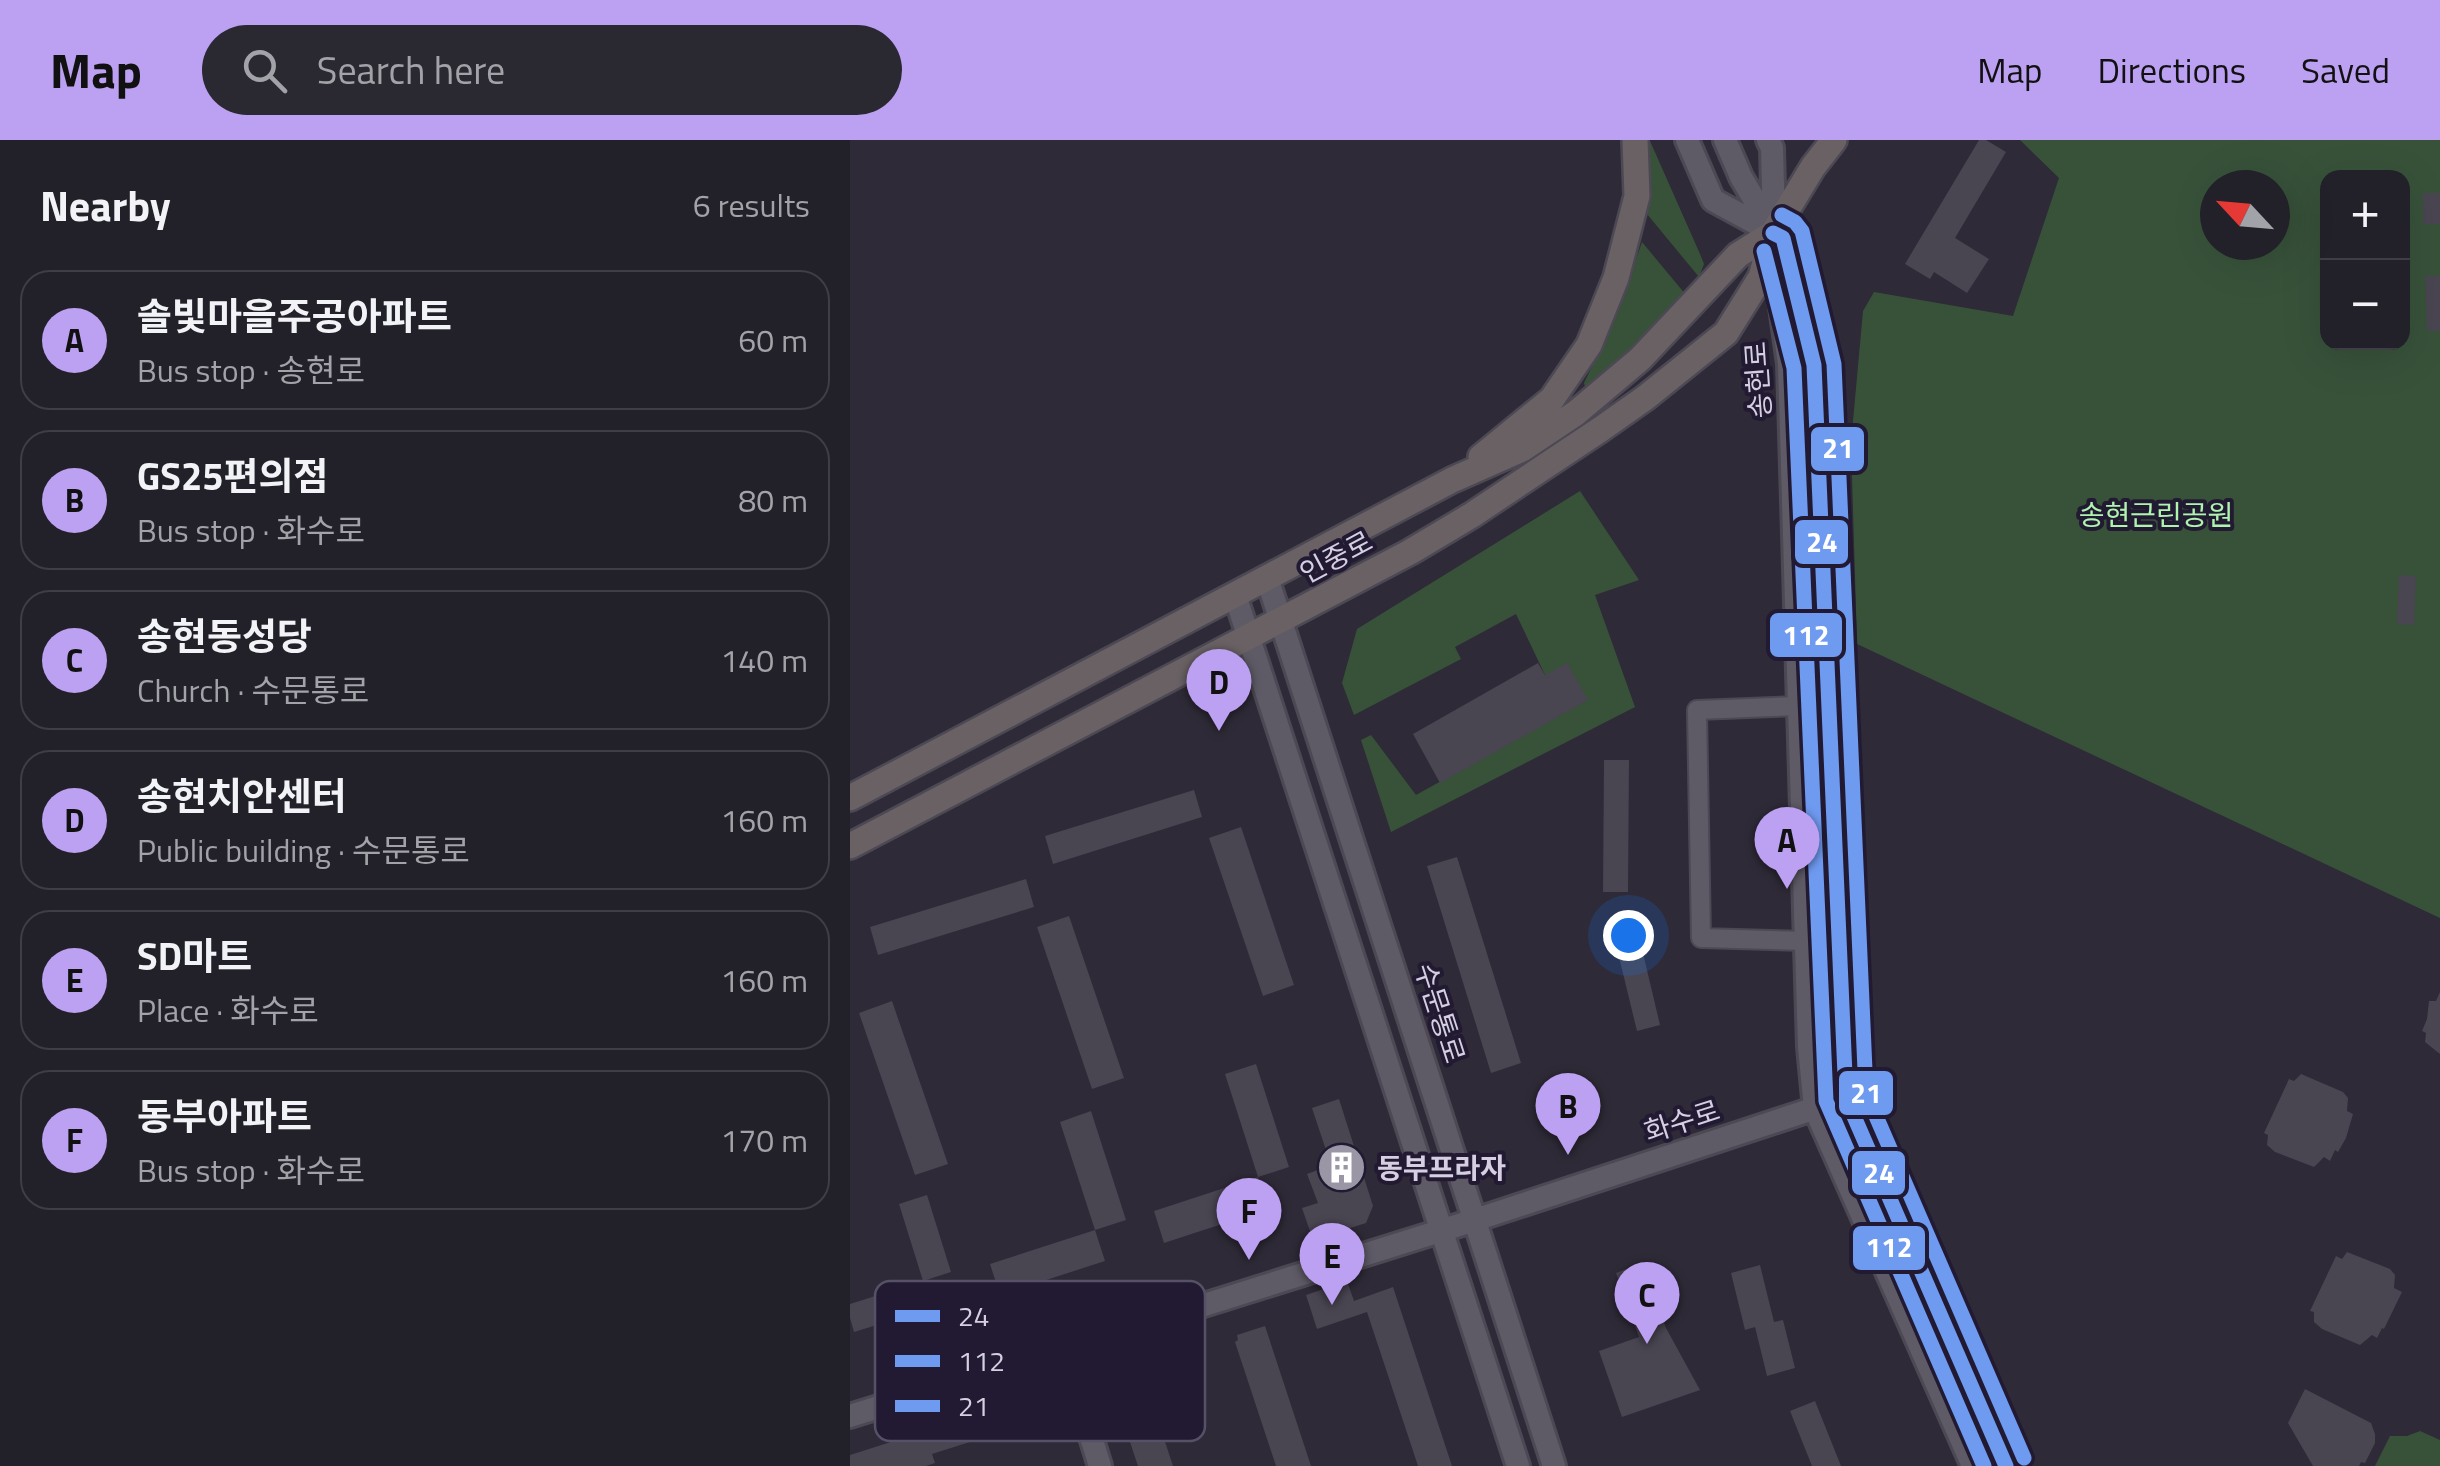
<!DOCTYPE html>
<html lang="en">
<head>
<meta charset="utf-8">
<style>
	body { margin:0; font-family:"Titillium Web","Noto Sans KR",sans-serif; background:#2a2831; color:#f1f3f6 }
	.controls { position:absolute; right:30px; top:30px; display:grid; overflow:hidden; border-radius:20px; box-shadow:0 10px 40px #0002 }
	.controls button { width:90px; height:90px; display:grid; place-items:center; padding:0; border:0; border-bottom:2px solid #3f3e46; background:#222029; color:#f1f3f6; font:50px sans-serif }
	.compass { position:absolute; left:1350px; top:30px; width:90px; height:90px; border-radius:50%; background:#222029; box-shadow:0 10px 40px #0002; rotate:296deg }
	.you { position:absolute; left:778px; top:795px; width:35px; height:35px; margin:-25px; border:8px solid #fff; border-radius:50%; background:#1a73e8; box-shadow:0 0 0 15px #1a73e833 }
	.badge { display:grid; place-items:center; width:65px; height:65px; border-radius:50%; background:#bca0f2; color:#111; font-size:32px; font-weight:700 }
	.pin { position:absolute; translate:-50% -82px; filter:drop-shadow(0 2px 5px #0008) }
	.pin::after { content:''; position:absolute; top:52px; width:35px; height:30px; background:inherit; clip-path:polygon(0 0,100% 0,50% 100%) }
	.list { margin:0; padding:0; list-style:none }
	h2 { display:flex; justify-content:space-between; align-items:center; height:130px; margin:0; padding:0 40px; font-size:42px }
	h2 small { font-size:32px; font-weight:400; color:#a2a3a8 }
	.list li { display:grid; grid-template-columns:65px 1fr auto; gap:30px; align-items:center; box-sizing:border-box; height:140px; margin:0 20px 20px; padding:0 20px; border:2px solid #3f3e46; border-radius:30px }
	.list b { display:block; font-size:38px; white-space:nowrap }
	.list p { margin:0; font-size:32px; white-space:nowrap; color:#a2a3a8 }
	.list em { font-size:32px; font-style:normal; color:#a2a3a8 }
	.icon { flex:none; width:55px; height:55px; fill:none; stroke:currentColor; stroke-width:2; stroke-linecap:round; stroke-linejoin:round }
	.map { position:relative; flex:none; width:1590px; height:1326px; overflow:hidden }
	header { display:flex; align-items:center; gap:60px; box-sizing:border-box; height:140px; padding:0 50px; background:#bca0f2; color:#111 }
	header strong { font-size:48px }
	nav { display:flex; gap:55px; margin-inline-start:auto; font-size:35px }
	.search { width:700px; height:90px; background:#2a2831; display:flex; align-items:center; gap:25px; box-sizing:border-box; padding:0 35px; border-radius:55px; color:#a2a3a8; font-size:38px }
	main { display:flex }
	aside { flex:1; background:#222029 }
	.map>svg:first-child { display:block }
	.green { fill:#38523a; fill-rule:evenodd }
	.building { fill:#494551 }
	.lines { fill:none; stroke-linecap:round; stroke-linejoin:round }
	.street-casing { stroke:#4c4854; stroke-width:22 }
	.secondary-casing { stroke:#4c4854; stroke-width:28 }
	.primary-casing { stroke:#4c4854; stroke-width:30 }
	.street { stroke:#5e5b66; stroke-width:18 }
	.secondary { stroke:#5e5b66; stroke-width:22 }
	.primary { stroke:#696164; stroke-width:25 }
	.bus-1-casing { stroke:#211a32; stroke-width:22 }
	.bus-2-casing { stroke:#211a32; stroke-width:22 }
	.bus-3-casing { stroke:#211a32; stroke-width:22 }
	.bus-1 { stroke:#6e9af0; stroke-width:15 }
	.bus-2 { stroke:#6e9af0; stroke-width:15 }
	.bus-3 { stroke:#6e9af0; stroke-width:15 }
	.labels { text-anchor:middle; stroke-width:8; stroke-linejoin:round; paint-order:stroke }
	.street-label { font-size:28px; fill:#d4d0e1; stroke:#211a32 }
	.park-label { font-size:28px; fill:#aff3ae; stroke:#211a32 }
	.poi-label { font-size:28px; font-weight:bold; fill:#d4d0e1; stroke:#211a32; text-anchor:start }
	.key { fill:#211a32; stroke:#575167; stroke-width:2.5 }
	.key-label { font-size:28px; fill:#d4d0e1 }
	.line-badge { stroke:#211a32; stroke-width:4 }
	.badge-label { font-size:28px; text-anchor:middle; font-weight:bold; fill:#fff }
</style>
</head>
<body>
<header>
<strong>Map</strong>
<div class="search"><svg class="icon" aria-label="search" viewBox="0 0 24 24"><circle cx="10" cy="10" r="6"/><path d="M15 15l6 6"/></svg>Search here</div>
<nav><a>Map</a><a>Directions</a><a>Saved</a></nav>
</header>
<main>
<aside>
<h2>Nearby<small>6 results</small></h2>
<ul class="list">
<li><span class="badge">A</span><div><b>솔빛마을주공아파트</b><p>Bus stop · 송현로</p></div><em>60 m</em></li>
<li><span class="badge">B</span><div><b>GS25편의점</b><p>Bus stop · 화수로</p></div><em>80 m</em></li>
<li><span class="badge">C</span><div><b>송현동성당</b><p>Church · 수문통로</p></div><em>140 m</em></li>
<li><span class="badge">D</span><div><b>송현치안센터</b><p>Public building · 수문통로</p></div><em>160 m</em></li>
<li><span class="badge">E</span><div><b>SD마트</b><p>Place · 화수로</p></div><em>160 m</em></li>
<li><span class="badge">F</span><div><b>동부아파트</b><p>Bus stop · 화수로</p></div><em>170 m</em></li>
</ul>
</aside>
<div class="map">
<svg width="1590" height="1326" viewBox="0 0 1590 1326">
	<rect width="100%" height="100%" fill="#2e2a37"/>
	<!-- green -->
	<path class="green" d="M1170,0h420v778l-583,-274 -6,-201 12,-132 11,-19 139,24 46,-138zM1478,38h74v164h-74zM1365,45h60v60h-60z
		M800,1l50,113 4,10 -5,13 -52,-63 2,-25 -3,-45z
		M792,102l44,53 -40,43 -58,49h-3l-1,-4 33,-68z
		M730,351l59,89 -44,15 40,112 -244,125 -30,-92 10,-5 45,60 171,-95 -42,-25 -29,-61 -61,33 6,12 -107,56 -12,-32 15,-54z
		M1570,1291l20,9v26h-65l15,-30h17z"/>
	<!-- building -->
	<path class="building" d="M1129,0h7l20,12 -51,86 34,21 -22,34 -33,-21 -4,7 -25,-15z
		M1573,53h17v31h-17z
		M1575,136h15v55h-13z
		M1549,435l17,1 -2,49 -17,-1z
		M688,523l7,12 22,-12 21,37 -148,83 -27,-49z
		M754,620h25l-1,132h-25z
		M344,650l8,27 -149,47 -8,-28z
		M391,687l53,158 -31,11 -54,-158z
		M607,717l64,206 -30,10 -64,-207z
		M176,739l8,28 -156,48 -8,-28z
		M784,775l26,110 -23,6 -27,-111z
		M219,776l55,162 -32,11 -55,-162z
		M1590,852v62l-15,-12 1,-9 -4,-2 5,-12 2,-18h7z
		M42,861l56,163 -33,11 -56,-162z
		M406,924l33,103 -31,10 -33,-103z
		M1451,934l42,18 5,6 -1,13 6,3 -7,24 -8,14 -3,-2 -5,11 -6,-4 -10,10 -39,-15 -8,-7 1,-10 -4,-2 25,-54 5,2z
		M489,959l34,107 -7,17 -53,17 -11,-32 16,-5 -11,-29 24,-9 -19,-57z
		M241,971l35,109 -31,10 -35,-108z
		M408,1037l10,32 -104,34 -10,-32z
		M77,1055l24,77 -28,9 -24,-77z
		M245,1090l10,31 -105,34 -10,-31z
		M1497,1112l43,17 5,6 -1,13 8,4 -18,37 -2,-1 -5,10 -5,-3 -12,10 -38,-16 -8,-7v-10l-4,-1 26,-55 6,3z
		M792,1123l24,65 34,62 -78,27 -23,-66 40,-14 -23,-64z
		M910,1125l14,57 9,-2 12,48 -28,8 -12,-49 -10,3 -14,-57z
		M73,1141l9,27 -78,24 -4,-14v-14z
		M497,1141l7,20 39,-14 59,179h-34l-51,-154 -50,17 -11,-34z
		M415,1186l46,140h-35l-41,-124 3,-2 -1,-5z
		M290,1226l33,100h-35l-28,-84 4,-1 -2,-5z
		M1455,1249l66,34 4,11v9l-10,20 -4,-1 -2,4h-46l-25,-43z
		M179,1258l7,23 -104,33 3,9 -9,3h-76v-11z
		M965,1261l26,65h-29l-22,-55z"/>
	<g class="lines">
		<defs>
			<path id="street" d="M950,566l-103,4 4,228 105,3"/>
			<path id="secondary" d="M837,0l26,60 70,38 31,127 32,733 160,368
				M875,0l16,37 31,53
				M918,0l4,8 3,116 14,100 20,683 6,62 158,357
				M417,438l287,888
				M385,455l283,871
				M214,1210l36,116
				M0,1276l625,-196 353,-116"/>
			<path id="primary" d="M631,317l71,-58 37,-54 27,-67 21,-82 -2,-56
				M0,658l602,-318 70,-31 54,-36 64,-54 98,-104 35,-22
				M0,706l560,-294 62,-37 129,-86 44,-31 81,-65 35,-56 12,-44 40,-66 21,-27"/>
		</defs>
		<!-- street casing -->
		<use href="#street" class="street-casing"/>
		<!-- secondary casing -->
		<use href="#secondary" class="secondary-casing"/>
		<!-- primary casing -->
		<use href="#primary" class="primary-casing"/>
		<!-- street -->
		<use href="#street" class="street"/>
		<!-- secondary -->
		<use href="#secondary" class="secondary"/>
		<!-- primary -->
		<use href="#primary" class="primary"/>
		<defs>
			<path id="bus-1" d="M923,93l10,5 31,127 32,733 160,368"/>
			<path id="bus-2" d="M914,111l30,117 32,733 158,365"/>
			<path id="bus-3" d="M932,75l13,7 7,9 32,133 32,729 158,365"/>
		</defs>
		<!-- bus-1 casing -->
		<use href="#bus-1" class="bus-1-casing"/>
		<!-- bus-2 casing -->
		<use href="#bus-2" class="bus-2-casing"/>
		<!-- bus-3 casing -->
		<use href="#bus-3" class="bus-3-casing"/>
		<!-- bus-1 -->
		<use href="#bus-1" class="bus-1"/>
		<!-- bus-2 -->
		<use href="#bus-2" class="bus-2"/>
		<!-- bus-3 -->
		<use href="#bus-3" class="bus-3"/>
	</g>
	<!-- icons -->
	<defs>
		<symbol id="building-disc" viewBox="-11 -11 22 22"><circle r="9.5" fill="#9a96a6" stroke="#211a32"/><path d="M-4-6H4V6H1V3H-1V6H-4ZM-2.5-4.3h1.7v1.8h-1.7ZM.8-4.3h1.7v1.8H.8ZM-2.5-1h1.7V.8h-1.7ZM.8-1h1.7V.8H.8Z" fill="#fff"/></symbol>
	</defs>
	<g fill-rule="evenodd">
		<use href="#building-disc" x="464" y="1000" width="55" height="55"/>
	</g>
	<g class="labels">
		<!-- street labels -->
		<g class="street-label">
			<text transform="translate(908 240) rotate(-94)" y="10">송현로</text>
			<text transform="translate(486 417) rotate(-28)" y="10">인중로</text>
			<text transform="translate(590 873) rotate(72)" y="10">수문통로</text>
			<text transform="translate(832 981) rotate(-18)" y="10">화수로</text>
		</g>
		<!-- park labels -->
		<g class="park-label">
			<text x="1306" y="385">송현근린공원</text>
		</g>
		<!-- poi labels -->
		<g class="poi-label">
			<text x="527" y="1038">동부프라자</text>
		</g>
	</g>
	<!-- legend -->
	<rect x="25" y="1141" width="330" height="160" rx="15" class="key"/>
	<rect x="45" y="1170" width="45" height="12" fill="#6e9af0"/>
	<rect x="45" y="1215" width="45" height="12" fill="#6e9af0"/>
	<rect x="45" y="1260" width="45" height="12" fill="#6e9af0"/>
	<g class="key-label">
		<text x="108" y="1186">24</text>
		<text x="108" y="1231">112</text>
		<text x="108" y="1276">21</text>
	</g>
	<g class="line-badge">
		<rect x="959" y="285" width="57" height="48" rx="10" fill="#6e9af0"/>
		<rect x="943" y="378" width="57" height="48" rx="10" fill="#6e9af0"/>
		<rect x="918" y="471" width="76" height="48" rx="10" fill="#6e9af0"/>
		<rect x="987" y="929" width="58" height="48" rx="10" fill="#6e9af0"/>
		<rect x="1000" y="1009" width="57" height="48" rx="10" fill="#6e9af0"/>
		<rect x="1001" y="1084" width="76" height="48" rx="10" fill="#6e9af0"/>
	</g>
	<g class="badge-label">
		<text x="988" y="318">21</text>
		<text x="972" y="412">24</text>
		<text x="956" y="505">112</text>
		<text x="1016" y="963">21</text>
		<text x="1029" y="1043">24</text>
		<text x="1039" y="1117">112</text>
	</g>
</svg>
<div class="controls">
<button>+</button>
<button>−</button>
</div>
<svg class="compass" viewBox="-18 -18 36 36"><path d="M0-13l5 13h-10z" fill="#e53935"/><path d="M0 13l5-13h-10z" fill="#a2a3a8"/></svg>
<div class="you"></div>
<div class="pin badge" style="left:937px;top:749px">A</div>
<div class="pin badge" style="left:718px;top:1015px">B</div>
<div class="pin badge" style="left:797px;top:1204px">C</div>
<div class="pin badge" style="left:369px;top:591px">D</div>
<div class="pin badge" style="left:482px;top:1165px">E</div>
<div class="pin badge" style="left:399px;top:1120px">F</div>
</div>
</main>
</body>
</html>
